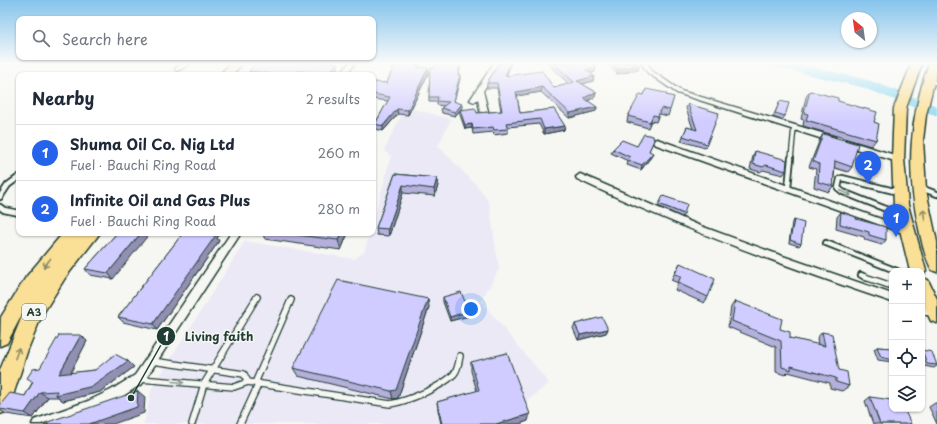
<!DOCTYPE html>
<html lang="en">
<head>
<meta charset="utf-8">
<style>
	body { margin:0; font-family:"Playpen Sans",sans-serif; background:#f6f6f7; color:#1f2937 }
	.controls { position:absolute; right:12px; bottom:12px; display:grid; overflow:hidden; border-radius:8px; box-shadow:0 1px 3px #0004 }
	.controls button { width:36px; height:36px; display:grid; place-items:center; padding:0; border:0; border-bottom:1px solid #e0e1e3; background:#fff; color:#1f2937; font:20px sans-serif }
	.compass { position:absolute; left:841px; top:12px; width:36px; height:36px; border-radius:50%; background:#fff; box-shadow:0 1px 3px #0004; rotate:331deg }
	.you { position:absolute; left:471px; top:309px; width:14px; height:14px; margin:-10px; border:3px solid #fff; border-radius:50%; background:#1a73e8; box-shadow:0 0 0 6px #1a73e833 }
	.badge { display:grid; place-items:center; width:26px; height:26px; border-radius:50%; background:#2563eb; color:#fff; font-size:13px; font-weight:700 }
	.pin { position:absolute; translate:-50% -33px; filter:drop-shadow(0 1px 2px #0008) }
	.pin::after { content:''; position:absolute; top:21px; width:14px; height:12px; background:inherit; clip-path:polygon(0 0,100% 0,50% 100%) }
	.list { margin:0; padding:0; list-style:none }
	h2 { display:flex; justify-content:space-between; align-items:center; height:52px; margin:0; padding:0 16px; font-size:17px }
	h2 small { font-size:13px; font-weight:400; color:#747a83 }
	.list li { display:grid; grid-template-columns:26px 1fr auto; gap:12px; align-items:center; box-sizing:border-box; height:56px; padding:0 16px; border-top:1px solid #e0e1e3 }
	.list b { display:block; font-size:15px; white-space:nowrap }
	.list p { margin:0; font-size:13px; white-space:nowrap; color:#747a83 }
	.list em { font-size:13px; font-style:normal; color:#747a83 }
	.icon { flex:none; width:22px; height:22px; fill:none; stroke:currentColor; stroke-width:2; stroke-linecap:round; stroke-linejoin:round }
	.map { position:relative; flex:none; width:937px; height:424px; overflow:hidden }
	.search { position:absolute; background:#fff; box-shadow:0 1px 3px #0004; left:16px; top:16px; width:360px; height:44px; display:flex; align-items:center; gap:10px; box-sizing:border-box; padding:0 14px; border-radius:8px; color:#747a83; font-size:15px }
	.panel { position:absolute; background:#fff; box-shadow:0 1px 3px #0004; left:16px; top:72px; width:360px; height:164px; border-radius:8px }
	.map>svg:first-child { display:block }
	.built { fill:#ebe9f6 }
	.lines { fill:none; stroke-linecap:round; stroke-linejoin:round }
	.river { fill:#90d9f1; fill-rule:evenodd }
	.lane-far2-casing { stroke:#1f3d34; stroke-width:6 }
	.lane-far1-casing { stroke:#1f3d34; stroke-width:8 }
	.lane-casing { stroke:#1f3d34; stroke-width:8 }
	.street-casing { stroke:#1f3d34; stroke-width:3 }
	.primary-casing { stroke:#1f3d34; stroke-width:3 }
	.highway-casing { stroke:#1f3d34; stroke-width:3 }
	.lane-far2 { stroke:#f6f6f2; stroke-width:3.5 }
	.lane-far1 { stroke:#f6f6f2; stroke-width:4.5 }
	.lane { stroke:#f6f6f2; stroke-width:5.5 }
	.street { fill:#f6f6f2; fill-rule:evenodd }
	.primary { fill:#fadf96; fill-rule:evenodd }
	.highway { fill:#fadf96; fill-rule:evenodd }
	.wall { fill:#b4afdb; stroke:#1f3d34 }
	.shaded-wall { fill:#928fb2; stroke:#1f3d34 }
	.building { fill:#d1ccff; stroke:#1f3d34 }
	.oneway { stroke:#8a9a93 }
	.oneway2 { stroke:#8c8e65 }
	.labels { text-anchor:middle; stroke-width:3; stroke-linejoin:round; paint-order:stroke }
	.shield { fill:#f6f6f2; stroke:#60746d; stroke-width:1 }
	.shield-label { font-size:10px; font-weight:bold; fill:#1f3d34 }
	.leader { fill:none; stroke:#1f3d34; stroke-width:1.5 }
	.callout-dot { fill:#1f3d34; stroke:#f6f6f2; stroke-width:1.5 }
	.mark-label { font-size:12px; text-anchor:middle; font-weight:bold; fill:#fff }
	.callout-label { font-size:12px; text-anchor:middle; font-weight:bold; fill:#1f3d34; stroke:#f6f6f2; stroke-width:3; stroke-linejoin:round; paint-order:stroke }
</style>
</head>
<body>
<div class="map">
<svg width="937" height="424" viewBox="0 0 937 424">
	<rect width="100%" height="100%" fill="#f6f6f2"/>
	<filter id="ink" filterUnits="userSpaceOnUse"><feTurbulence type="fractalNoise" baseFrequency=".025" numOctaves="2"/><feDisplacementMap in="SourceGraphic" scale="8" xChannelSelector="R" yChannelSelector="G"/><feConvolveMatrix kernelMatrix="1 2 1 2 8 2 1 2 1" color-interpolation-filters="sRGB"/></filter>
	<g filter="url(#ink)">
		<!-- built -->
		<path class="built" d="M405,107l46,12 -13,27 41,42 10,15 10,66 -18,32 68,82 -30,25 -2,16h-373l8,-36 93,-147 109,18 10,-7 6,-19h3v-11l18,-66 -7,-5z"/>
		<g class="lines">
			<!-- river -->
			<path class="river" d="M771,63h24l76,18 66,25v10l-76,-29 -88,-21z"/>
			<defs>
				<path id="lane-far2" d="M177,69l12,-6
					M791,159l3,-32"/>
				<path id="lane-far1" d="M788,188l3,-30
					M921,188l16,6
					M898,192l-56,-14 -2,1 -2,9 5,4 58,23
					M0,197l8,-12 11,-8
					M0,207l4,3 15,3
					M826,243l71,28
					M861,275l6,3"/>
				<path id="lane" d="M865,277l27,9
					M141,379l93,8 14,-5 -4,-8 -92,-13
					M248,382l142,22c18,-3 52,-17 64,-30 4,-4 5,-13 6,-18
					M255,383l36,-83
					M192,424l12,-40 53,-87
					M240,424l19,-41"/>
				<path id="street" d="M349,63h6l-9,12h-6z
					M494,63h6l-17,28 5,20 -4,2 -4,-2 -2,-12 -4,3 -4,-2z
					M641,63h6l5,8 29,20 154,46 1,2 -4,2h-3l-152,-48 -29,-20z
					M927,78l10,3v4l-12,-4 -1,-1z
					M657,139l252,90 2,2 -2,2h-6l-249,-89 -1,-2 1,-2z
					M846,140l55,17 1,2 -4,3 -55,-17 -1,-2 1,-2z
					M580,174l118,51 79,29 115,40v8c-107,-36 -213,-74 -315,-123l-1,-2z
					M231,233h10l-98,150 -23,15 -42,19 -20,7h-26l2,-4 54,-19 23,-11 24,-15z
					M922,304l15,5v8l-15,-3z"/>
				<path id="primary" d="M912,63h10l-16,45 -2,51 4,46 18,66 -4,5v-5h-12l-16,-66 -2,-46 2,-51z
					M929,63h8v7l-11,45 -3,25 3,50 11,52v30l-5,-2c-7,-12 -10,-27 -13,-41 -13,-59 -10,-109 10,-166z
					M922,278l6,2 9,19v24l-6,-2 -9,-19z"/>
				<path id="highway" d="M231,63h12l-11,12h-13z
					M63,233h37l-35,45 -23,37 -14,34 -20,62 -8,3v-44l25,-61 -18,34 -7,3 1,-29 25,-40z"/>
			</defs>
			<!-- lane-far2 casing -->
			<use href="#lane-far2" class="lane-far2-casing"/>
			<!-- lane-far1 casing -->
			<use href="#lane-far1" class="lane-far1-casing"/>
			<!-- lane casing -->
			<use href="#lane" class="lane-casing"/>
			<!-- street casing -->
			<use href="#street" class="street-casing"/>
			<!-- primary casing -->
			<use href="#primary" class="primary-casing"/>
			<!-- highway casing -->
			<use href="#highway" class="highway-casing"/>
			<!-- lane-far2 -->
			<use href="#lane-far2" class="lane-far2"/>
			<!-- lane-far1 -->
			<use href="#lane-far1" class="lane-far1"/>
			<!-- lane -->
			<use href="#lane" class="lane"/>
			<!-- street -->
			<use href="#street" class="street"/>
			<!-- primary -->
			<use href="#primary" class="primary"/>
			<!-- highway -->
			<use href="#highway" class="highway"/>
		</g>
		<!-- wall -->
		<path class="wall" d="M257,63h80l1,4 -6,8h-81l-2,-4z
			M395,63h24l-1,2 1,2 10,5 -21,43 -10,-1 -15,17 -7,-2 -1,-5 13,-23 -15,-2v-17l14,1z
			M436,63h31h-6l-2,12 1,4 -6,22 8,7 -1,2 16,3 24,-2 -4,-23h-10v-5l12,-20h12l-5,13 48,12 15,-4 -22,-21h47l1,9 -4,1 3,3 -1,5 -11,3 14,8 -1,5 -7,4 9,6 -1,4 -27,7 -28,-26 -24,4 3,17 34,-4 10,21 -20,4 -5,-10 -31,3v6l-14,2 -1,-3 -20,2 -1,-6 -7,1 -5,-14v-4l-5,5 -13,-3 -1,-5 3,-2 -7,-1v-3h-8v-5z
			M611,63h25l3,2 -1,5 -21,4 -7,-8z
			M810,91l28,10 36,21 2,18 -5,6 -68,-20 1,-6 -3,-1 5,-22z
			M644,95h22l8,2 -6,19 -9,-2 -3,8 -5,-1 -3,7 -21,-6 1,-6z
			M780,101l5,15 -3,4 -9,-3z
			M688,104l19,40 -2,4 -24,-7 6,-14 6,2 -7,-21z
			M823,134l29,33 -4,5 -13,-4 -2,18 -4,6 -15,-5 2,-18 -7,-2 11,-28z
			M654,140l-5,11 2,6 -10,13 -14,-5 1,-4 -17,-8 2,-4 24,-3z
			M755,151l31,20 -3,4 -20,-5 -3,2 -10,-3 3,-13z
			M395,174l42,4 1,7 -3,11 -32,-3 -14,43 -12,-1 -1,-7z
			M659,204l25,10 -2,3 -24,-11z
			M841,212l15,7 30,21 -4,5 -17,-5 -1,-3 -28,-8 1,-12z
			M794,220l7,24 -2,2 -10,-3 3,-21z
			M117,233l-4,46 -23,-4 -5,-6z
			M183,233h38l-4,5 2,3 -62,89 -34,-8 -5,-5z
			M262,233h86l-7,17 -76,-11z
			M680,263l28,34 -4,6 -29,-13 3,-7 -7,-3z
			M443,297l26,19 -19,5 -7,-19z
			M735,301l45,28 10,9 28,7 -1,-7 5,-6 17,38 10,16 -7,5 -12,-3v-5l-42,-11 -3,3 -9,-3v-25l-48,-20 3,-20z
			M429,307l-31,91 -5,1 -95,-23 -5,-8z
			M575,324l33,5 -2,4 -28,7 -5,-12z
			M87,341l-17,32 25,-3 33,-9 6,6 -34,25 -37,9 -5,-4h-10l-15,21 -27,-4 -6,-4v-5l25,-9 15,-28z
			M877,347l15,1v14l-14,-2 -4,-11z
			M922,350l15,16 -3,2 -10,-2 -2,-7z
			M471,362l57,59 -9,3h-78l-3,-14 -1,-8 40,-11 -6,-20z
			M870,397l41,27h-38l-8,-23z
			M935,403h2v21l-8,-17z"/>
		<!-- shaded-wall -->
		<path class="shaded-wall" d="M337,63l1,4 -6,8h-4z
			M460,63h1l-3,16v-4z
			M510,63h1l-6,18v-5z
			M639,65l-1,5 -21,4 1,-5z
			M596,67l-1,5 -9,2v-4z
			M428,68l1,4 -21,43v-5z
			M298,71l1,4h-6z
			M460,75v4l-7,26v-4z
			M594,76l-1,5 -17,5 1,-5z
			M542,87l-1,5 -25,4v-4z
			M596,92l-1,5 -12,6 1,-5z
			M462,104v4l-7,8v-4z
			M597,107l-1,4 -27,7 1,-5z
			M397,109l1,5 -15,17v-5z
			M472,124v4l-7,1v-4z
			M565,126l-1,4 -20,4v-5z
			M653,153l-2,4 -10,13 1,-5z
			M437,178l1,7 -3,11 -1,-7z
			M403,185v8l-14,43 -1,-7z
			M141,233h9l-37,46 -5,-6z
			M213,233h8l-4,5 2,3 -62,89 -4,-6z
			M342,233h6l-7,17 -3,-10z
			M428,299l1,8 -31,91 -5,1 -2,-8z
			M469,311v5l-19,5v-4z
			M608,329l-2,4 -28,7 2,-5z
			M81,335l6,6 -20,39 -8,-6z
			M128,361l6,6 -34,25 -37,9 -7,-6z
			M138,391l7,6 -1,16 -31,11h-24z
			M40,392l8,5 -15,21 -8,-5z
			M530,414l-2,7 -9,3h-23z"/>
		<!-- building -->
		<path class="building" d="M257,63h80l-9,12 -30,-4 -5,4h-23l2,-1 -23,-3z
			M395,63h21l-1,2h3l-1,2 11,1 -20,42 -11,-1 -14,17 -8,-2 15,-27 -17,-3v-12l14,1z
			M436,63h24l-2,12h2l-7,26 9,3 -7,8 -14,-4 8,-6 -12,-1 1,-4h-9l1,-29h5z
			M499,63h11l-5,13 37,-5 12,17 20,-6 -21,-19h41l2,4 -10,3 8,6 -17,5 19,11 -12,6 13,9 -27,6 -28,-26 -26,5 4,21 34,-4 11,17 -21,3 -4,-10 -34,4 2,6 -14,1 -1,-3 -20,2 -1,-5 -7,1 -5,-15 15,-2 2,5 25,-2 -5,-28h-10z
			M612,63h24l3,2 -21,4z
			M356,74l14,1h-15z
			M646,89l20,4v2l8,2 -4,13 -9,-2 -3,8 -5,-1 -3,7 -22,-6 12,-22 4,1z
			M810,91l28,7v3l39,11 -3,10 5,2 -3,16 -70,-20 2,-6 -4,-1z
			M780,101l9,2 -4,13 -10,-3z
			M688,104l31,9 -12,31 -24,-8 4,-9 10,3z
			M644,134l9,2 1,4 -5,11 4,2 -11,12 -14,-5 2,-3 -17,-8 9,-9 15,6z
			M823,134l35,10 -6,23 -17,-6 -2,25 -15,-4 1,-18 -6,-3z
			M755,151l32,9 -1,11 -20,-6 -3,2 -10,-3z
			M395,174l42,4 -3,11 -31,-4 -15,44 -12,-1z
			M663,196l24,8 -3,10 -25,-10z
			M841,212l15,5v2l30,8v13l-17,-5v-3l-29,-8z
			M794,220l10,3 -3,21 -11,-4z
			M117,233h24l-33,40 -23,-4z
			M183,233h30l-1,2h4l-63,89 -35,-7z
			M282,233h60l-4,7z
			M680,263l35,16 -7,18 -30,-14 3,-7 -6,-2z
			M338,280l90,19 -32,91 -5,1 -98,-23z
			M461,292l8,19 -19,6 -7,-20z
			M735,301l47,18 -2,10 10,3v6l35,8 -3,-14 10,2 7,36 8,2 2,14 -13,-4v-4l-45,-12v4l-9,-3 -1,-26 -49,-20z
			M602,317l6,12 -28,6 -5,-11z
			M59,335h22l-22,39 36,-4 20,-16 13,7 -35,25 -37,9 1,-4 -17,1 -15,21 -25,-4v-4l10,-12 15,3 8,-14 -6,-4 6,-9 7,-1z
			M877,347l15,1v12l-11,-3z
			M922,350l10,2 5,13 -10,-1z
			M507,353l23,61 -34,10h-54l-5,-22 42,-12 -8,-28z
			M138,391l-1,16 -48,17h-47z
			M870,397l22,3v9h12l7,15h-31z"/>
		<!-- one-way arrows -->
		<defs><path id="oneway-shaft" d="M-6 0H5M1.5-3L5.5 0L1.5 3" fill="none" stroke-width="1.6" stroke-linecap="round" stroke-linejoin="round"/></defs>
		<g class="oneway">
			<use href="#oneway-shaft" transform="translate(846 193) rotate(25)"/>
			<use href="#oneway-shaft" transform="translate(178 382) rotate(5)"/>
		</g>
		<g class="oneway2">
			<use href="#oneway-shaft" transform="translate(924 215) rotate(-99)"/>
			<use href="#oneway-shaft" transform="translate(47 263) rotate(128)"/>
			<use href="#oneway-shaft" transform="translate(17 353) rotate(-70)"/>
		</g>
	</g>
	<!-- sky -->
	<linearGradient id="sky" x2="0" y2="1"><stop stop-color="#85c3ec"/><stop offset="0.52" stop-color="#fbfbf9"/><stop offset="1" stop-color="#fbfbf9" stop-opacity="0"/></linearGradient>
	<rect width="937" height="122" fill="url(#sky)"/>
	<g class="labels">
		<!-- shield labels -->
		<rect class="shield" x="22" y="304" width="24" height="16" rx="3"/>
		<g class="shield-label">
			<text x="34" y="316">A3</text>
		</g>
	</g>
	<!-- callouts -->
	<path class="leader" d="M131 398L166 336"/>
	<g class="callout-dot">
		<circle cx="131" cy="398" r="4"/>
		<circle cx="166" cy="336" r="10"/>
	</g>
	<g class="mark-label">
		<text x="166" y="341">1</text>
	</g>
	<g class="callout-label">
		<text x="219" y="341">Living faith</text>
	</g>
</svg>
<div class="controls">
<button>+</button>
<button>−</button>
<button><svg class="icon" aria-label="locate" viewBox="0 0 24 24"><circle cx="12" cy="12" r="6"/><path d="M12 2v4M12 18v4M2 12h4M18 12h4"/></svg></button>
<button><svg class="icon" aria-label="layers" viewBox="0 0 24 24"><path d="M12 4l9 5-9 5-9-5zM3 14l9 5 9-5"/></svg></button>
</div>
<svg class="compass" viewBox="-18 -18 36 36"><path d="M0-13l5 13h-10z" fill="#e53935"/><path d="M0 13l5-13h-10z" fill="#747a83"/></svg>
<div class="you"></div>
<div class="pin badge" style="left:896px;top:237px">1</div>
<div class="pin badge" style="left:868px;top:184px">2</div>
<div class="search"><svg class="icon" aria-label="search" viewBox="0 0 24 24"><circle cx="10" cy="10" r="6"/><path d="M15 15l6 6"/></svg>Search here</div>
<section class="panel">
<h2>Nearby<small>2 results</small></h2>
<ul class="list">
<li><span class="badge">1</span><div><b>Shuma Oil Co. Nig Ltd</b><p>Fuel · Bauchi Ring Road</p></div><em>260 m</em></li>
<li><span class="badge">2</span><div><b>Infinite Oil and Gas Plus</b><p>Fuel · Bauchi Ring Road</p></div><em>280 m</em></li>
</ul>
</section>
</div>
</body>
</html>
